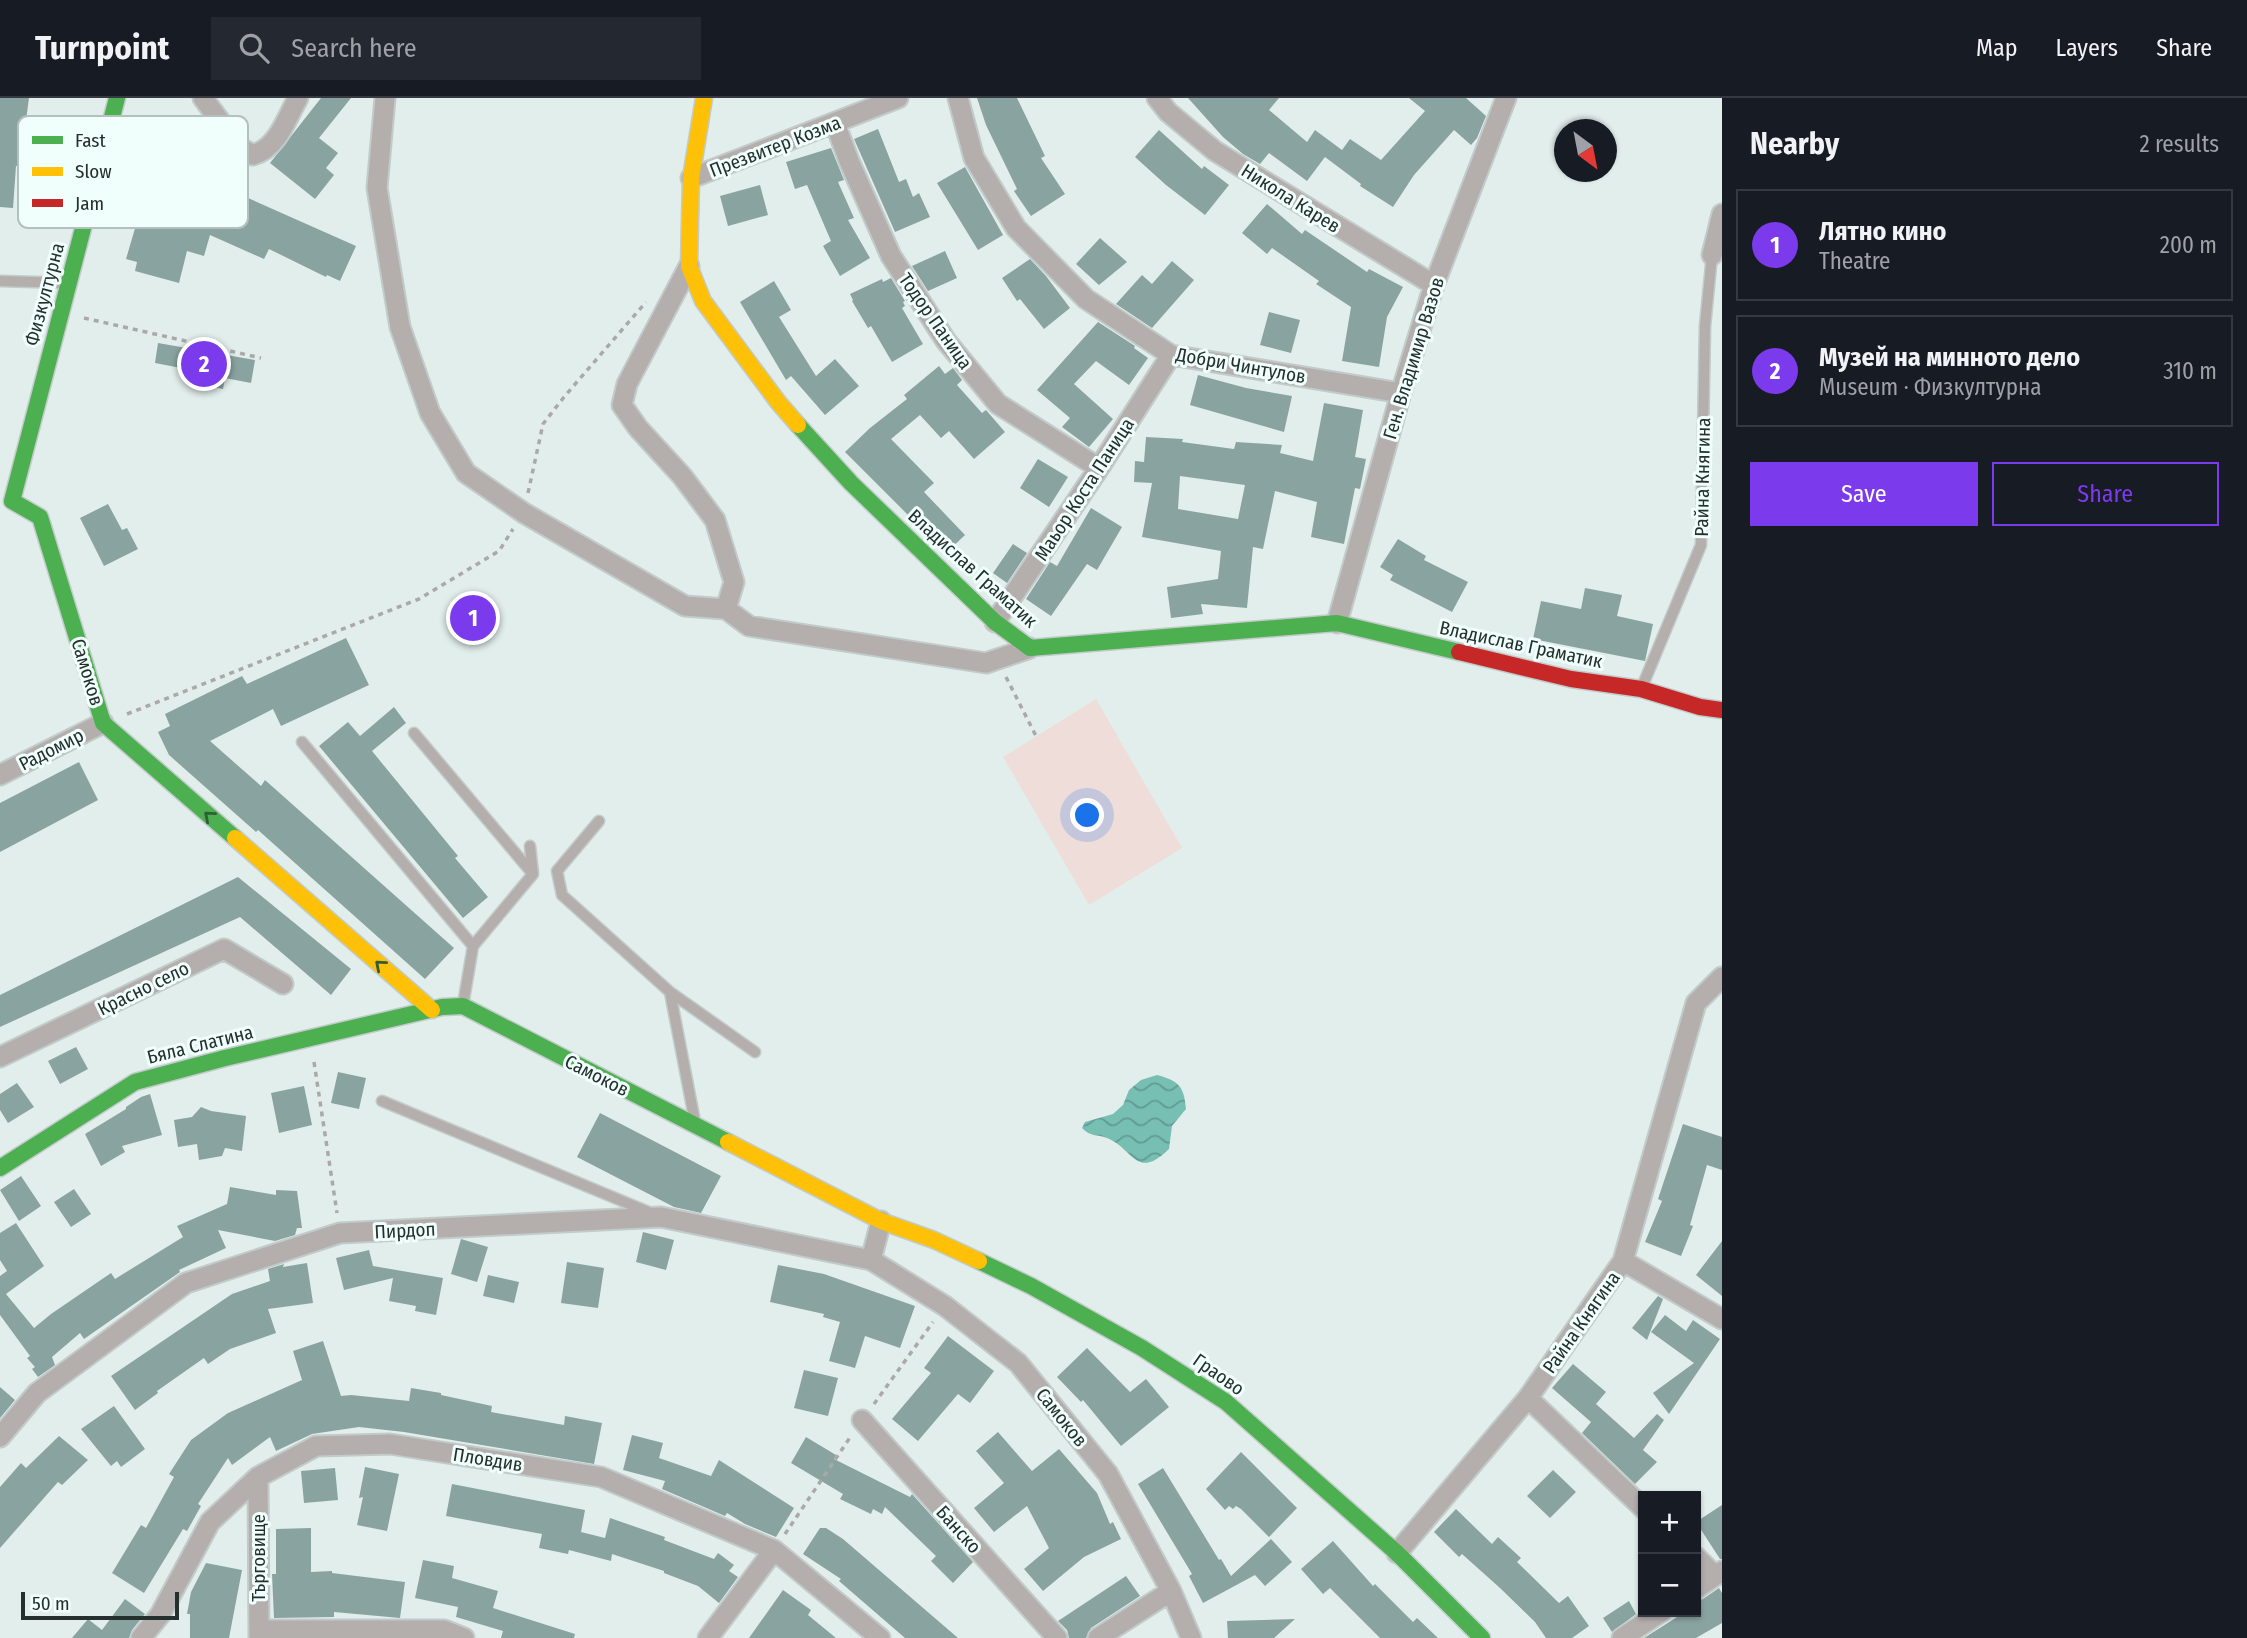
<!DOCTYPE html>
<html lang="en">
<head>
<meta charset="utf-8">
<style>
	body { margin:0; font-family:"Fira Sans Condensed",sans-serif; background:#242831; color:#f1f3f6 }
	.controls { position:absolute; right:21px; bottom:21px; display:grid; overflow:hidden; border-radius:0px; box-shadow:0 2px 5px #0004 }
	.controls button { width:63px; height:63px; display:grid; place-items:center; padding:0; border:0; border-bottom:2px solid #363941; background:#171b24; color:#f1f3f6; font:35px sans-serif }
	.compass { position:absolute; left:1554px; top:21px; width:63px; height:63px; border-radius:50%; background:#171b24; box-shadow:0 2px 5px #0004; rotate:148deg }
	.scale { position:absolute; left:21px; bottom:18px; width:158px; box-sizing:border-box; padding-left:7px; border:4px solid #252f2d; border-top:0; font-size:19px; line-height:24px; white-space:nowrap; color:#252f2d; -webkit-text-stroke:5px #f0fffc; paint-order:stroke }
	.you { position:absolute; left:1088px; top:718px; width:24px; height:24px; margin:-18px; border:5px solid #fff; border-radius:50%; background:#1a73e8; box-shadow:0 0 0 10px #1a73e833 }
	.badge { display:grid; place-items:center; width:46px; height:46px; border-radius:50%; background:#7c3aed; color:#fff; font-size:23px; font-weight:700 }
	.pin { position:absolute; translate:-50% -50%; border:4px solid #fff; box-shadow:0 2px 7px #0006 }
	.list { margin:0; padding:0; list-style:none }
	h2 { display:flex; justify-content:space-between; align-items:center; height:91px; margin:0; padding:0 28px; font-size:30px }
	h2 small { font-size:23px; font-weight:400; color:#9ea1a6 }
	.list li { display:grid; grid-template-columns:46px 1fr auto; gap:21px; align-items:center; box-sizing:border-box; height:112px; margin:0 14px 14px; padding:0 14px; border:2px solid #363941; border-radius:0px }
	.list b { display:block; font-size:26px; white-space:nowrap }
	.list p { margin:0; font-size:23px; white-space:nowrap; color:#9ea1a6 }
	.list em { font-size:23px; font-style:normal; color:#9ea1a6 }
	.actions { display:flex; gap:14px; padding:21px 28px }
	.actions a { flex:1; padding:16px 0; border:2px solid #7c3aed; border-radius:0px; text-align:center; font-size:24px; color:#7c3aed }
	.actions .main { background:#7c3aed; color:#fff }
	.icon { flex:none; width:38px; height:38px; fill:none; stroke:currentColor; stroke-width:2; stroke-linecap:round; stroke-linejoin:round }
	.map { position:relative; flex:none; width:1722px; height:1540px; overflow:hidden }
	header { display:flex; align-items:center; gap:42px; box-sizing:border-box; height:98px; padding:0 35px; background:#171b24; border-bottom:2px solid #363941 }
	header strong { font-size:33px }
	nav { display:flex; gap:38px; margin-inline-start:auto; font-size:24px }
	.search { width:490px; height:63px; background:#242831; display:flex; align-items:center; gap:18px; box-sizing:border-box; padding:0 24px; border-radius:0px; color:#9ea1a6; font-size:26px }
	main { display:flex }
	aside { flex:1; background:#171b24 }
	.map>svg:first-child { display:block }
	.green { fill:#efddd9 }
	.water { fill:url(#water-waves) }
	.building { fill:#89a4a0; fill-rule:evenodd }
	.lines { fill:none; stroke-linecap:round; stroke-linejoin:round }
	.lane-casing { stroke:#c1cbc9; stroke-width:13 }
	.street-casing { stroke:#c1cbc9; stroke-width:23 }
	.fast-casing { stroke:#c1cbc9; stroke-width:19 }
	.slow-casing { stroke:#c1cbc9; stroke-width:19 }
	.jam-casing { stroke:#c1cbc9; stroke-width:19 }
	.path { stroke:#aba9a8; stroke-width:3.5; stroke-dasharray:5 5; stroke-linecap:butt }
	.lane { stroke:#b4aead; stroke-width:10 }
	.street { stroke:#b4aead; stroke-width:19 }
	.fast { stroke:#4caf50; stroke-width:16 }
	.slow { stroke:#ffc107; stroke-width:16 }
	.jam { stroke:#c62828; stroke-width:16 }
	.oneway { stroke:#335c39 }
	.labels { text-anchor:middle; stroke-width:6; stroke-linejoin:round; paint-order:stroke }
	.street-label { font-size:19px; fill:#252f2d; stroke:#f0fffc }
	.key { fill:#f0fffc; stroke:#b3c1be; stroke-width:2 }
	.key-label { font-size:19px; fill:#252f2d }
</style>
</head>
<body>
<header>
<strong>Turnpoint</strong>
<div class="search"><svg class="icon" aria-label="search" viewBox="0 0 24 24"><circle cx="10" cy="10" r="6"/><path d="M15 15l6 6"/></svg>Search here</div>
<nav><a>Map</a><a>Layers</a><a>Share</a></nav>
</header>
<main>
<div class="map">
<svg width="1722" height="1540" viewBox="0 0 1722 1540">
	<defs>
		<pattern id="water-waves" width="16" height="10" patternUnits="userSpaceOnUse" patternTransform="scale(1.75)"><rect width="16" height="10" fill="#77beb3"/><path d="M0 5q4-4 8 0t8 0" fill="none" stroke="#619b92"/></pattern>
	</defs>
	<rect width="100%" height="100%" fill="#e2eeec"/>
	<!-- green -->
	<path class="green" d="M1096,601l86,149 -93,57 -86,-148z"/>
	<!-- water -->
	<path class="water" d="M1157,977c22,6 27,11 29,34l-14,17 -3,23c-33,32 -35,0 -62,-11 -10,-4 -17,-1 -25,-10l3,-6 28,-8 10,-9 6,-15 12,-10z"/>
	<!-- building -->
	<path class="building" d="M0,0h29l-6,45 9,1 -2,23 -14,-1 -3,42 -13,-1z
		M321,0h30l-32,40 19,15 -12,15 8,7 -19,24 -45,-36z
		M977,0h40l28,58 -4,2 24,36 -34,22 -17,-25 3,-2 -31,-64z
		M1188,0h91l-10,12 38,32 8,-12 27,20 8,-11 31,21 44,-49 -16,-13h57l20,18 -9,22 -6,7 -17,-15 -40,45 -21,32 -33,-21 1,-2 -36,-27 -18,24 -38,-28 -9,11 -17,-10 -20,-17z
		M878,31l21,53 7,-3 7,18 6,-4 11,24 -35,15 -41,-93z
		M1159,32l43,39 2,-3 25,19 -24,30 -39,-30 -31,-28z
		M163,35l43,13 -6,21 24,7 -3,12 135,60 -16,35 -13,-6 -1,2 -57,-28 -5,10 -54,-24 -6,21 -17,-5 -8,32 -44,-12 2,-9 -11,-3z
		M831,50l13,32 -6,2 16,36 -6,2 22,38 -30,18 -17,-30 8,-5 -24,-56 -12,4 -9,-27z
		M965,69l38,68 -25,15 -41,-67z
		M760,87l8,30 -40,11 -8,-30z
		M1267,106l35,30 3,-4 62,42 2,-3 34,18 -16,30 -8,50 -37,-6 9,-54 -35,-23 3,-3 -47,-33 -5,6 -25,-21z
		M1100,140l27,24 -28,23 -23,-21z
		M945,153l12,27 -29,13 -16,-25z
		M1030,161l16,17 24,32 -26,21 -24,-30 -3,2 -15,-23z
		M1172,163l22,19 -42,48 -36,-24 26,-29 10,9z
		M891,180l14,23 -2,1 2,4 -3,2 21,36 -31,18 -21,-36 -3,2 -16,-27 1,-1 -3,-6 32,-15 1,3z
		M774,183l17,29 -12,7 37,59 19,-17 24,27 -34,29 -34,-39 -5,4 -46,-78z
		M1269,214l31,8 -9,33 -31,-8z
		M1098,224l37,24 -1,2 14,10 -19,27 -33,-24 -22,23 39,35 -24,28 -27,-20 8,-9 -33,-28z
		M158,245l97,17 -4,23 -26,-5 -2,11 -18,-4 2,-12 -52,-10z
		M939,268l6,8 8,-6 9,12 -5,5 25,28 4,-3 19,22 -31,27 -25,-28 -8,7 -21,-23 -29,24 43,44 -10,9 41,43 -19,18 -101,-101 25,-24 37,-29 -3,-4z
		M1198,277l48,13 46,8 -8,36 -94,-27z
		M1324,305l39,7 -8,47 11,2 -6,30 -5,-1 -11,56 -33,-7 6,-35 -42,-11 -12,58 -10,-2 -6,61 -46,-4 2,10 -32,4 -4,-31 51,-8 3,-28 -79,-14 10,-54 -18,-1 1,-21 9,1 2,-25 37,2 -1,3 52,7 2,-7 46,3 -2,8 33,8zM1180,378l65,9 -7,34 -60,-10z
		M1038,361l30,18 -19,30 -29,-19z
		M108,406l14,26 5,-2 11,21 -34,17 -24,-48z
		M1091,410l31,19 -25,43 -10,-6 -36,52 -25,-17 24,-37 7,4z
		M1398,441l28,17 -2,4 44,22 -16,30 -62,-32 3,-5 -13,-8z
		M1013,446l14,9 -20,30 -14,-10z
		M1585,490l37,7 -5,21 36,8 -8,37 -112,-22 8,-38 40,8z
		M346,540l23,47 -88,41 -8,-17 -63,32 51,45 4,-6 189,168 -29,31 -167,-149 -2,2 -87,-77 -11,-23 12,-6 -5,-12 77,-38 5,8z
		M394,609l12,16 -34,28 86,105 -3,2 33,39 -25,21 -144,-172 29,-24 12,14z
		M79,664l19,38 -98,52v-49z
		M238,779l113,92 -20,26 -91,-78 -240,110v-32z
		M76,949l12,22 -28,15 -12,-23z
		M338,974l28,6 -7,31 -28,-6z
		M17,985l17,24 -26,16 -8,-13v-16z
		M304,988l8,39 -33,8 -8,-40z
		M150,996l12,41 -40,11 3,6 -24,14 -16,-32 41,-25v-2l15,-10z
		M201,1009l10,4 35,5 -4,35 -17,-3 -3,8 -23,4 -2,-16 -19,3 -4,-27 18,-3z
		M600,1015l121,63 -20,37 -27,-6 -97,-50z
		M1683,1026l39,13v33l-15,-5 -17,60 3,1 -12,30 -36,-14 17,-41 -4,-2z
		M21,1078l20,30 -22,15 -19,-31z
		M230,1089l46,8v-5l21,1 5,37h-5l-2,7 -20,6 -57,-11 8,18 -47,22 1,2 -96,67 -4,-6 -28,24 3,8 -17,12 -6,-8 3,-2 -8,-9 3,-2 -30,-41v-39l7,-5 -7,-11v-27l16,-10 28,43 -38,28 28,34 17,-14 60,-41 4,6 68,-42 -6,-11 50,-22z
		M74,1091l17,25 -20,13 -17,-25z
		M643,1134l31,8 -8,30 -30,-8z
		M461,1141l27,8 -11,35 -26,-8z
		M1722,1143v55l-26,-21z
		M369,1152l4,16 70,12 -7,37 -21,-4 1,-5 -27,-5 4,-23 -49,12 -8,-32z
		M567,1164l37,6 -6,40 -37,-5z
		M307,1165l6,40 -45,6 8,24 -46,16 -22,15 -4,-6 -47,33 1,2 -23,17 -24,-34 121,-82 38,-13 -2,-12 16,-5 -1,3z
		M778,1167l46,9 91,32 -15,42 -35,-12 -10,32 -26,-7 11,-39 -17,-5 1,-3 -54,-12z
		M488,1177l31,7 -5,21 -31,-7z
		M1658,1198l5,3 -16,41 -15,-12z
		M1665,1217l21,16 7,-11 27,19 -51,75 -16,-21 41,-30 -43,-31z
		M948,1238l46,35 -24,32 -12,-9 -40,47 -26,-22 39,-46 -7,-5z
		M323,1243l18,55 10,-1 58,6 2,-13 30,5v2l51,11 -1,6 73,13 1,-9 37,7 -8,41 -190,-32 -45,-5 -47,7 -36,17 -6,-14 -38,28 -4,-7 -30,46 3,2 -14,25 -4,-2 -39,64 -32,-20 29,-48 5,3 28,-51 -5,-3 22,-34 37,-27 74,-33 -9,-29z
		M1087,1250l43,44 16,-13 23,28 -48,39 -38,-46 -2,2 -24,-25z
		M1573,1266l33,28 -10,12 38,34 23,-24 7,6 -21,30 14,12 -22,22 -53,-51 9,-11 -39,-34z
		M804,1272l34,8 -10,38 -34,-8z
		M0,1289l15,13 -15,18z
		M114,1308l31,43 -24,18 -4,-6 -6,5 -30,-37z
		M998,1334l34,39 27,-22 38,44 13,31 3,-2 8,17 -37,18 -41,34 -19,-22 25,-21 -22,-42 -33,26 -20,-24 30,-25 -28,-32z
		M632,1337l31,8 -4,15 52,18 8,-16 75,48 -18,29 -31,-13 -18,-11 -2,3 -63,-27 3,-8 -42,-11z
		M59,1338l29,24 -26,25 -4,-3 -58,66v-61l21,-24 5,5z
		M806,1339l30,18 -2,4 76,38 2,-3 61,68 -20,21 -22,-22 5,-5 -51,-49 -3,7 -9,-5 -2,5 -31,-15 3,-5 -52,-31z
		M1241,1354l56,56 -28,29 -28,-28 -5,-3 -3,3 -4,-3 -4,4 -19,-21z
		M365,1369l34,7 -12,57 -30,-6 6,-28 -4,1z
		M335,1370l3,32 -34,3 -3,-32z
		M1163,1370l56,92 2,-1 10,17 40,-37 21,23 -27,24 -10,-11 -52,28 -14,-27 3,-2 -54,-90z
		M1553,1372l23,22 -26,26 -23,-22z
		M452,1386l133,26 -4,22 24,6 5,-20 55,19 -1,3 50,19 4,-6 16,12 -5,6 9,6 -19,26 -21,-17 -34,-13v-2l-52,-17 -1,7 -42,-11 -1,4 -29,-6 3,-14 -96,-18z
		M1722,1407v54h-2l-24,-37z
		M1456,1411l36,35 6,-7 23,21 -4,4 42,41 9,-7 21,30 -17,12h-26l-11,-16 -35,-34 -38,-34 -3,3 -25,-25z
		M311,1430v44l21,-1v2l73,9 -5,36 -66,-6v5l-60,1 -2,-44h4v-45z
		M820,1430h6l17,11 115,99h-53l-66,-57 2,-2 -38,-25z
		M1333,1443l40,45 2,-2 38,38 4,-4 21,20h-58l-50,-50 -7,6 -22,-25z
		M423,1462l31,6 -2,12 46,13 -5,17 82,26 -1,4h-73l2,-7 -47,-14 2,-10 -43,-9z
		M206,1465l36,7 -13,68h-39v-24h-3l4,-22z
		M1126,1478l14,20 -49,32 -5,10h-17l-2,-8 -9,-9z
		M1719,1490l3,5v30l-26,15h-52l41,-26h11v-11l7,-2z
		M783,1492l28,20 -3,5 28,23h-87z
		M125,1501l20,15 -13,16 -3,8h-57l16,-19 14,11z
		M1629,1503l7,13 -24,18 -9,-14z
		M1295,1521l-21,19h-46l-1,-17z"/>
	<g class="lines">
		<defs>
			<path id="lane" d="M0,183l68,2
				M1642,589l59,-142 4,-219 7,-71
				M414,635l119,141
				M302,644l171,204
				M599,723l-42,50 5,24 108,97 85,60
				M670,894l25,130
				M463,907l10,-59 60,-72 -3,-28
				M382,1003l269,112"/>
			<path id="street" d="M203,0l36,49 14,8c25,-7 33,-36 45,-57
				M385,0l-8,90 23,139 30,86 36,60 58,40 161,93 41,3 23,17 237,37 44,-15
				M958,0l16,60 42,70 70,71 85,56 230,38
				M1157,0l11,14 47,39 219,134
				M835,25l14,38 42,95 55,85 52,63 101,64
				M691,80l207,-80
				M1712,157l10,-41
				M689,168l-62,118 -5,21 16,23 44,48 33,44 19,62 -8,27
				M995,524l104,-154 72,-113
				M1337,525l64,-230 33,-108 72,-187
				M0,677l103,-52
				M0,959l224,-108 59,35
				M871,1162l10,-39
				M1623,1163l99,58
				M1528,1300l115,110
				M862,1322l195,218
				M0,1339l37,-44 149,-110 154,-50 321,-16 210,43 74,46 73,57 90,111 63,117 20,47
				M258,1379l1,161
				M1397,1455l131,-155 95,-137 73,-258 26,-26
				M1696,1459l19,19
				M1696,1491l26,-18
				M259,1532h185l20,8
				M141,1540l19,-23 50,-93 48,-45 58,-31 74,-2 211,33 173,73 106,88
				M708,1540l66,-88
				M1098,1540l73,-47
				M1622,1540l39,-26"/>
			<path id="fast" d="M117,0l-105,403 28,16 63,206 132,115
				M798,327l53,58 144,139 35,26 307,-25 122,29
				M0,1070l135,-86 90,-24 217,-51 21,-1 265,136
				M979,1163l52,25 111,62 84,54 171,151 85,85"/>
			<path id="slow" d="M704,0l-13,80 -2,88 14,35 75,101 20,23
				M235,740l197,172
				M728,1044l153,79 53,19 45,21"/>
			<path id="jam" d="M1459,554l112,27 70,10 59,18 22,3"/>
		</defs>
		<!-- lane casing -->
		<use href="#lane" class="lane-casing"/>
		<!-- street casing -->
		<use href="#street" class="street-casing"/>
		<!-- fast casing -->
		<use href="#fast" class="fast-casing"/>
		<!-- slow casing -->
		<use href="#slow" class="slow-casing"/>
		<!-- jam casing -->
		<use href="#jam" class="jam-casing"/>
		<!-- path -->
		<path class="path" d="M84,220l177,40
			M528,395l15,-69 21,-27 82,-95
			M1006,579l30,59
			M127,616l292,-115 80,-48 14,-22
			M314,964l23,151
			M874,1306l59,-82
			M785,1436l66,-98"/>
		<!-- lane -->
		<use href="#lane" class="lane"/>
		<!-- street -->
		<use href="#street" class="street"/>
		<!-- fast -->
		<use href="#fast" class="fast"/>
		<!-- slow -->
		<use href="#slow" class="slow"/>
		<!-- jam -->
		<use href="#jam" class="jam"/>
	</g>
	<!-- one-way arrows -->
	<defs><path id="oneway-chevron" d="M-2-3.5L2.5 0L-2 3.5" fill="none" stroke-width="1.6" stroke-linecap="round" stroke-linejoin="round" transform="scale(1.75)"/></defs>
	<g class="oneway">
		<use href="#oneway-chevron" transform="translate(209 718) rotate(-139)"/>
		<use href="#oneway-chevron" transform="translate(380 867) rotate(-139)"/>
	</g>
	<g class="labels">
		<!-- street labels -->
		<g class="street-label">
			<text transform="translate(775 48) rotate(-21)" y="7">Презвитер Козма</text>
			<text transform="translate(1291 100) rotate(32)" y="7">Никола Карев</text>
			<text transform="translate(44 196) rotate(-75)" y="7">Физкултурна</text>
			<text transform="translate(936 223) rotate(55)" y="7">Тодор Паница</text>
			<text transform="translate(1413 260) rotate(-73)" y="7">Ген. Владимир Вазов</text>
			<text transform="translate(1241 267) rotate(10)" y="7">Добри Чинтулов</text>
			<text transform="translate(1702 379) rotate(-89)" y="7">Райна Княгина</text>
			<text transform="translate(1084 391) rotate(-57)" y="7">Маьор Коста Паница</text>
			<text transform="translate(973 470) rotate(42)" y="7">Владислав Граматик</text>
			<text transform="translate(1521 546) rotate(12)" y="7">Владислав Граматик</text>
			<text transform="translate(88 574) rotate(73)" y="7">Самоков</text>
			<text transform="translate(51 651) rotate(-27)" y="7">Радомир</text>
			<text transform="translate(143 890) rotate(-26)" y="7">Красно село</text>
			<text transform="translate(200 946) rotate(-14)" y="7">Бяла Слатина</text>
			<text transform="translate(597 977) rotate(27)" y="7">Самоков</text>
			<text transform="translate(405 1132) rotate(-3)" y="7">Пирдоп</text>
			<text transform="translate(1581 1224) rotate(-55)" y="7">Райна Княгина</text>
			<text transform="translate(1219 1276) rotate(35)" y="7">Граово</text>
			<text transform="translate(1062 1319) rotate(51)" y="7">Самоков</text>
			<text transform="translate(488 1361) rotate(9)" y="7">Пловдив</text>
			<text transform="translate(959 1431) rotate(48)" y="7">Банско</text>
			<text transform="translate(258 1460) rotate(-90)" y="7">Търговище</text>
		</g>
	</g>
	<!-- legend -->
	<rect x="18" y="18" width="230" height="112" rx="10" class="key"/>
	<rect x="32" y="38" width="31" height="8" fill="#4caf50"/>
	<rect x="32" y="69" width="31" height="9" fill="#ffc107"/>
	<rect x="32" y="101" width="31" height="8" fill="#c62828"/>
	<g class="key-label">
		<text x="75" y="49">Fast</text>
		<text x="75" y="80">Slow</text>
		<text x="75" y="112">Jam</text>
	</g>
</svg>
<div class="controls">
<button>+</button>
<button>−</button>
</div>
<svg class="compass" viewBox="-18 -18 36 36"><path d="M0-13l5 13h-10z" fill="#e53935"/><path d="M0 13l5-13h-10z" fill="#9ea1a6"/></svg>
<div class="scale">50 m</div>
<div class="you"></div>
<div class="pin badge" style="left:473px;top:520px">1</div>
<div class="pin badge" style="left:204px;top:266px">2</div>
</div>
<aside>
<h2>Nearby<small>2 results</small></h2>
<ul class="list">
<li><span class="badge">1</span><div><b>Лятно кино</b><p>Theatre</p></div><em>200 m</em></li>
<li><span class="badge">2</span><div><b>Музей на минното дело</b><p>Museum · Физкултурна</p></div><em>310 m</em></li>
</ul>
<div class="actions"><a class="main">Save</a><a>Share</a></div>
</aside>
</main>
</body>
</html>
